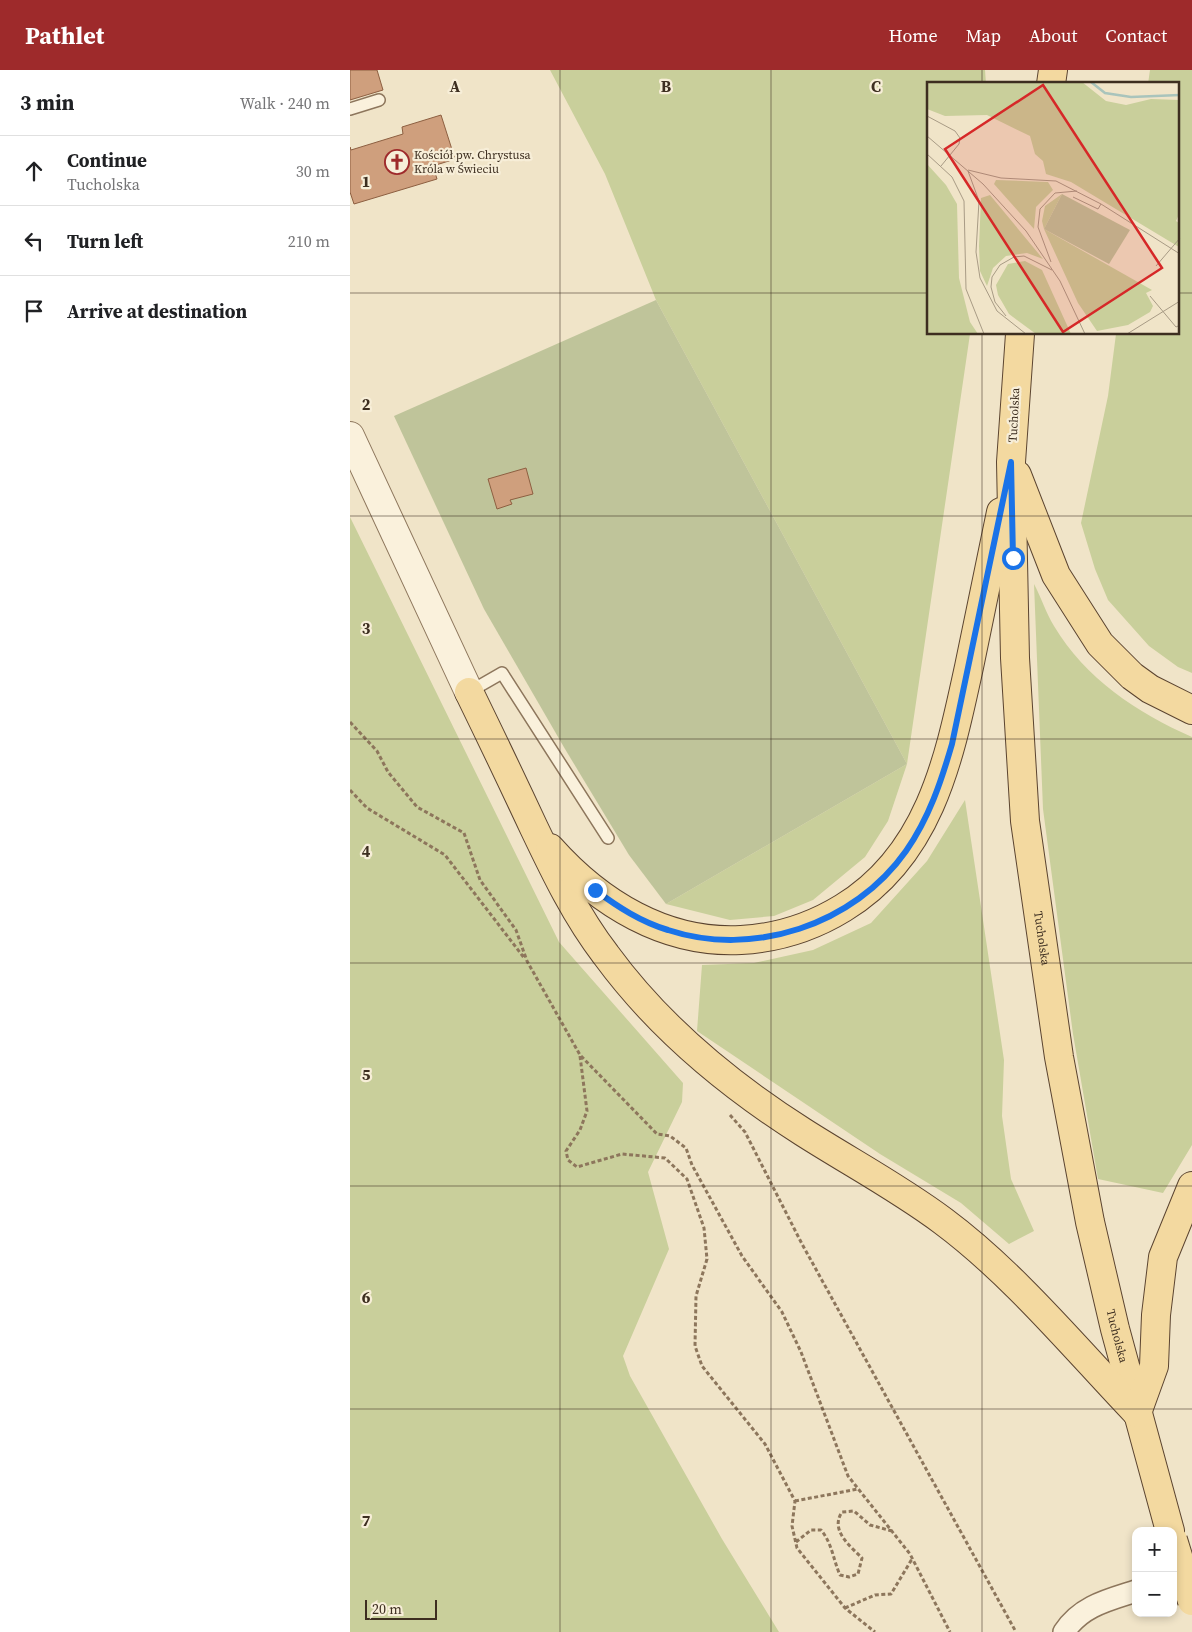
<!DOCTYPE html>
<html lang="en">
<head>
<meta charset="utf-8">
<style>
	body { margin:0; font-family:"Source Serif 4",serif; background:#f6f6f6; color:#202124 }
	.controls { position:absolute; right:15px; bottom:15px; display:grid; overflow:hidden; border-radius:10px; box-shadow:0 2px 8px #0003 }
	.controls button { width:45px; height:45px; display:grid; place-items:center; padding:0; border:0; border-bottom:1px solid #e0e0e0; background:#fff; color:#202124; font:25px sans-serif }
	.scale { position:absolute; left:15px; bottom:12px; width:72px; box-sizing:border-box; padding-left:5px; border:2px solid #3d2e20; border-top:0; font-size:14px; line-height:18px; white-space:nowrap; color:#3d2e20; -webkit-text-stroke:4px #f7eed8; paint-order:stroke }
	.stop { position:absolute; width:15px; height:15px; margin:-11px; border:4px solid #1a73e8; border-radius:50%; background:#fff }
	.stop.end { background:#1a73e8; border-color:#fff; box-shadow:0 1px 5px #0008 }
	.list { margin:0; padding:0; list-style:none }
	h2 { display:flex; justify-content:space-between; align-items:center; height:65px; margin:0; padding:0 20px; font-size:21px }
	h2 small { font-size:16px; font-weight:400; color:#757577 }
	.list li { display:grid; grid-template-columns:32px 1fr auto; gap:15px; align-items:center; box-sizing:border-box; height:70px; padding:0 20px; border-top:1px solid #e0e0e0 }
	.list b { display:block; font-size:19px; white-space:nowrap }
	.list p { margin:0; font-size:16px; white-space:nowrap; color:#757577 }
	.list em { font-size:16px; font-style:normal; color:#757577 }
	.icon { flex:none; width:28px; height:28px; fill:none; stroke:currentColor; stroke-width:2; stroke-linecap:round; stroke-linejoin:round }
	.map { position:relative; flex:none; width:842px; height:1562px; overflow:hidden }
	header { display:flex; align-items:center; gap:30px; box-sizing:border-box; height:70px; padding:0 25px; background:#9e2a2b; color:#fff }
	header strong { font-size:24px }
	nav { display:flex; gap:28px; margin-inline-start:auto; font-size:18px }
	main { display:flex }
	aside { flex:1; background:#fff }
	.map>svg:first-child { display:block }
	.green { fill:#c9cf9b }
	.cemetery { fill:#bfc49a }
	.building { fill:#cf9f7d; stroke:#8d5f41 }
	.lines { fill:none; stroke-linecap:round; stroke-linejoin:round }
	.service-casing { stroke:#8d765c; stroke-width:14 }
	.minor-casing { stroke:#8d765c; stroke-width:24 }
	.tertiary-casing { stroke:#8d765c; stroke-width:30 }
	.primary-casing { stroke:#5b4430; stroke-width:30 }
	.path { stroke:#8d765c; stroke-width:3; stroke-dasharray:4 2.5; stroke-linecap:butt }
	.service { stroke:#faf1dc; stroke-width:11 }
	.minor { stroke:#faf1dc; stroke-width:21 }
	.tertiary { stroke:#faf1dc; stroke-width:28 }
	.primary { stroke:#f3d9a0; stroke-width:28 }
	.primary-bridge-casing { stroke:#5b4430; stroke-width:30; stroke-linecap:butt }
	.primary-bridge { stroke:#f3d9a0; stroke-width:28 }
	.route { stroke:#1a73e8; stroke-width:6 }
	.grid { fill:none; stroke:#3d2e20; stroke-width:1; stroke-opacity:0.55 }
	.labels { text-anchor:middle; stroke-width:4.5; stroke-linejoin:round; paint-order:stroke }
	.poi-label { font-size:12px; fill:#3d2e20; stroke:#f7eed8; text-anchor:start }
	.street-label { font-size:12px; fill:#3d2e20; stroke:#f7eed8 }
	.inset-river { fill:none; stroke:#a9c4bc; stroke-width:2.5 }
	.inset-road { fill:none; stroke:#a89b85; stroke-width:1 }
	.view { fill:#d62828; fill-opacity:0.15; stroke:#d62828; stroke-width:2.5 }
	.inset-edge { fill:none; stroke:#3d2e20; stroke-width:2.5 }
	.grid-label { font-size:16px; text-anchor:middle; font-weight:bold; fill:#3d2e20; stroke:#f7eed8; stroke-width:4.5; stroke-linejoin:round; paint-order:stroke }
</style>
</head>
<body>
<header>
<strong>Pathlet</strong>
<nav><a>Home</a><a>Map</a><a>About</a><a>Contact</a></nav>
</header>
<main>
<aside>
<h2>3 min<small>Walk · 240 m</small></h2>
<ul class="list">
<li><svg class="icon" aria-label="ahead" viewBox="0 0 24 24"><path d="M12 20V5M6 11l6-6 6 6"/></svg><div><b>Continue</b><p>Tucholska</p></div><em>30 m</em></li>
<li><svg class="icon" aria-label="left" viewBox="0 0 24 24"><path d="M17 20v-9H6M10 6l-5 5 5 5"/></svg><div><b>Turn left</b></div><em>210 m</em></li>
<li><svg class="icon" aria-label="arrive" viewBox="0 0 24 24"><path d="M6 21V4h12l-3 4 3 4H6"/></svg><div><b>Arrive at destination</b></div></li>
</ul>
</aside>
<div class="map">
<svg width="842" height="1562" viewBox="0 0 842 1562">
	<rect width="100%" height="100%" fill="#f0e4c8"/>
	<!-- green -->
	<path class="green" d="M200,0h435l1,14h-58v250h42l-63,430 -19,57 -23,36 -52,43 -39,16 -44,4 -64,-16 241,-140 -251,-464 -51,-126z
		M800,0h42v603l-14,-6 -29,-21 -41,-46 -13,-31 -14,-46 27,-127 8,-62h62v-250h-30z
		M0,447l209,425 124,141 -1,19 -34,70 21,77 -46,107 7,20 92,163 57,93h-429z
		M684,514c7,13 12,29 20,42 31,52 83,87 138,111v408l-29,48 -65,-14 -25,-145 -30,-225z
		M615,730l39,260 -2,56 9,63 23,52 -25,13 -48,-41 -81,-49 -183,-123 5,-66 52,-2 59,-13 58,-27 56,-62z"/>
	<!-- cemetery -->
	<path class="cemetery" d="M306,230l251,464 -241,140 -37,-49 -64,-106 -81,-140 -90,-193z"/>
	<!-- building -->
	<path class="building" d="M0,0h27l6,20 -33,10z
		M91,45l14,44 -22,7 4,13 -83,25 -4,-12v-45l1,3 52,-16 -1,-7z
		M176,398l7,26 -23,6 2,4 -15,5 -9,-30z"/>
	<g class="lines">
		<defs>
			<path id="service" d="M0,39l29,-9
				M119,622l33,-19 106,165"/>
			<path id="minor" d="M714,1562c17,-26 44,-32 72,-41"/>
			<path id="tertiary" d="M0,366l119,256"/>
			<g id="primary">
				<path d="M701,14l2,-14"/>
				<path id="s1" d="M670,264l-9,128 4,196 10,163 34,236 31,165 25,107 55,202"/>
				<path d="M667,405l39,100 44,69 32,32 18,13 42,21"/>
				<path d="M119,622c22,45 44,91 65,136 21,44 42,88 72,127 52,71 123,130 197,177 47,30 96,56 140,89 70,52 132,127 193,191"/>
				<path d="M200,778c49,55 115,96 191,92 37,-2 71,-13 102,-32 87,-53 106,-149 126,-241 11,-52 21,-103 32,-155"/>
				<path d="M787,1343l17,-47 2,-51 7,-58 29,-71"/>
			</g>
		</defs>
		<!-- service casing -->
		<use href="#service" class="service-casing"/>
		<!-- minor casing -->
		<use href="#minor" class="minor-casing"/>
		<!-- tertiary casing -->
		<use href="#tertiary" class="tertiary-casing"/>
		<!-- primary casing -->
		<use href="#primary" class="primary-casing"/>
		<!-- path -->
		<path class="path" d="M0,652l27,29 11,21 29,35 47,26 16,47 36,50 11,31 53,94 77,79 13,2 16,12 6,17 50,91 40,56 19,40 47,124 62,78 40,78
			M0,720l17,18 78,47 80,104
			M230,986l7,55 -7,19 -14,21 2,9 9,7 45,-13 43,4 22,21 17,49 3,31 -11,37 -1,50 7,20 63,78 30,57 -3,25 5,22 48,60 30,24
			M380,1045l15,17 57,112 214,388
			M445,1431l63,-12
			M446,1472l15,-12h10c11,13 12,29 19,45l9,2 9,-3 4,-16c-13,-13 -32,-28 -20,-46l12,-1 16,14 22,6
			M495,1538l30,-13 16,-1 21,-35"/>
		<!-- service -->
		<use href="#service" class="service"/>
		<!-- minor -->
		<use href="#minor" class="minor"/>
		<!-- tertiary -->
		<use href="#tertiary" class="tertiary"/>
		<!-- primary -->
		<use href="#primary" class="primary"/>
		<defs>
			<path id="primary-bridge" d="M823,1470l19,61"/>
		</defs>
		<!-- primary-bridge casing -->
		<use href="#primary-bridge" class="primary-bridge-casing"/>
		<!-- primary-bridge -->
		<use href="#primary-bridge" class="primary-bridge"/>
	</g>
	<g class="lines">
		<!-- route -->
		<path class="route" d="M245,820c23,17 46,32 73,40 85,28 186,-5 238,-79 23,-33 35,-69 46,-107l59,-282 2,96"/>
	</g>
	<!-- grid -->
	<path class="grid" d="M210,0v1562M421,0v1562M632,0v14M0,223h578M828,223h14M632,264v1298M0,446h842M0,669h842M0,893h842M0,1116h842M0,1339h842"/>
	<!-- icons -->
	<defs>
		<symbol id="church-ring" viewBox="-11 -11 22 22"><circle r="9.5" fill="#f7eed8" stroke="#9e2a2b" stroke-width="1.5"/><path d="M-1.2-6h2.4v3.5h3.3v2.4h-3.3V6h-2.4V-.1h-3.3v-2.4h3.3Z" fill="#9e2a2b"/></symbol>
	</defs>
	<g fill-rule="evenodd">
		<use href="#church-ring" x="33" y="78" width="28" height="28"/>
	</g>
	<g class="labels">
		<!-- poi labels -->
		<g class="poi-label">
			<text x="64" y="89">Kościół pw. Chrystusa<tspan x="64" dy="14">Króla w Świeciu</tspan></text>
		</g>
		<!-- street labels -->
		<g class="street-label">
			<text transform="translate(664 345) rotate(-87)" y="4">Tucholska</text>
			<text dy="4" stroke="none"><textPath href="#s1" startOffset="606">Tucholska</textPath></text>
			<text dy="4" stroke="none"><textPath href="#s1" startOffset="1011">Tucholska</textPath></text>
		</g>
	</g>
	<!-- overview -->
	<g transform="translate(577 12)">
		<rect width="252" height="252" fill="#f0e4c8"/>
		<path d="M0,0h155l24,19 20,4 25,-6 28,1 1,112 -4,9 3,2v24l-108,-65 -25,-8 -3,-13 -8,-7 -5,-18 -43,-21 -42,1 -18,-7zM0,82l19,21 11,19 2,74 11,44 8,12h-51zM69,98l52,2 5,8 -17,17 -2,22 -40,-45zM135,112l-18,35 108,61 -6,3 7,13 -3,6 -22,13 -31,6 -19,-28 -34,-74 -2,-8 3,-15zM63,113l53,64 -16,-6 -21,3 -13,12 -6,18 -7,-15 -1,-25 2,-48zM98,179l17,9 29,64h-35l-27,-20 -11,-19 -2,-10 12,-21z" fill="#c9cf9b"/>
		<path d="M135,112l68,36 -21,34 -65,-35z" fill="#bfc49a"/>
		<path class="inset-river" d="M164,0l14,11 26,4 49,-2"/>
		<path class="inset-road" d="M0,34l28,15 5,7 -1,6 -18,22M0,54l56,48 43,47 34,50 25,53M0,72l25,23 12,24 2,88 18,45M41,88l33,8 55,3 45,23M41,89l11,30 -3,51 4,26 17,33 29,23M146,115l25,12 3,-5 79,50M124,180l-13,-35 2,-18 15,-16 22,-2M229,184l24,-28M223,214l26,31 4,-2M79,234l-11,-14 -4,-15 1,-10 8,-12 14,-8 10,-1 28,14M200,252l53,-33"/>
		<path class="view" d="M116,3l119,183 -99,64 -118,-183z"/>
		<rect width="252" height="252" class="inset-edge"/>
	</g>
	<g class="grid-label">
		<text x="105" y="22">A</text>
		<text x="316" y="22">B</text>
		<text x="526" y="22">C</text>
		<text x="16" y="117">1</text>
		<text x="16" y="340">2</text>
		<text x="16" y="564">3</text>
		<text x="16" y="787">4</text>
		<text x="16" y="1010">5</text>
		<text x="16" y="1233">6</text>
		<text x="16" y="1456">7</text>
	</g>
</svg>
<div class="controls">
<button>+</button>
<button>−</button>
</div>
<div class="scale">20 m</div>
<div class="stop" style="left:663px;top:488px"></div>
<div class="stop end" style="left:245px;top:820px"></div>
</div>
</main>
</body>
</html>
